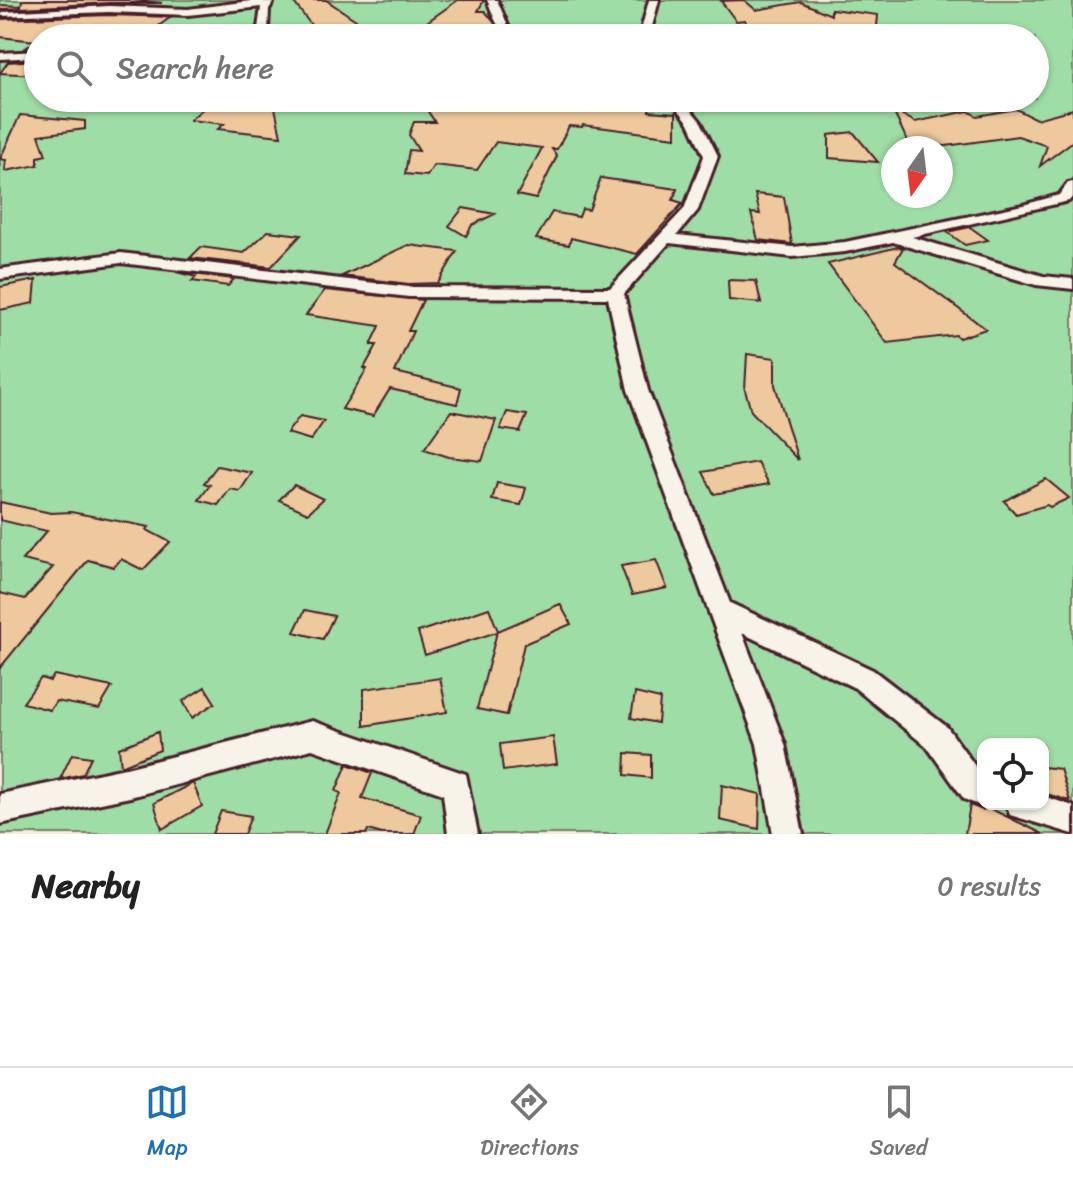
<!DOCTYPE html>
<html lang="en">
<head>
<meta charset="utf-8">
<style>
	body { margin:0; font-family:Sriracha,sans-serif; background:#f6f6f6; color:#222 }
	.controls { position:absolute; right:24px; bottom:24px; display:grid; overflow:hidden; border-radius:16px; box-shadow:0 2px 6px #0004 }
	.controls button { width:72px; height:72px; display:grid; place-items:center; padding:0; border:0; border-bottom:2px solid #e0e0e0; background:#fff; color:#222; font:40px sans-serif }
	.compass { position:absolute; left:881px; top:136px; width:72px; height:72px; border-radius:50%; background:#fff; box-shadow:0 2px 6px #0004; rotate:194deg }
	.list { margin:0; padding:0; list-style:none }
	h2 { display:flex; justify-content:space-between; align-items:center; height:104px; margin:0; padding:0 32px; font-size:34px }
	h2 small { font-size:26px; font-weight:400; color:#767676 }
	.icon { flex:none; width:44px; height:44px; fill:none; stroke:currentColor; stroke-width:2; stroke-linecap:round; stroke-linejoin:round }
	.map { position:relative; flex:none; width:1073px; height:834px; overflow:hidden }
	.search { position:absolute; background:#fff; box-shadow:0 2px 6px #0004; left:24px; right:24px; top:24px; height:88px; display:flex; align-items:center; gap:20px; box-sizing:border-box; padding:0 28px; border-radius:44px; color:#767676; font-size:30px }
	.sheet { height:232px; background:#fff }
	nav { display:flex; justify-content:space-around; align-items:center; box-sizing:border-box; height:112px; border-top:2px solid #e0e0e0; background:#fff; font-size:22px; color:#767676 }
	nav a { display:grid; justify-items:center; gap:4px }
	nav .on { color:#1f6fb2 }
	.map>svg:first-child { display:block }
	.green { fill:#9edda5; stroke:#747e68; stroke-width:2; fill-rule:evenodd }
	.building { fill:#eec99e; stroke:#4a1f2b; stroke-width:2 }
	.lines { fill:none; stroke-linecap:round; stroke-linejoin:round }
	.minor-casing { stroke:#4a1f2b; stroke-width:6 }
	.minor { fill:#f7f3e8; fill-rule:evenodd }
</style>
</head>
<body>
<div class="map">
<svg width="1073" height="834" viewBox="0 0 1073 834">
	<rect width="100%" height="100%" fill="#f5ebd9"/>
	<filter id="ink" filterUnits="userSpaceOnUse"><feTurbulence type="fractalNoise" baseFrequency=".0125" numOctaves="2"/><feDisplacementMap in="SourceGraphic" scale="16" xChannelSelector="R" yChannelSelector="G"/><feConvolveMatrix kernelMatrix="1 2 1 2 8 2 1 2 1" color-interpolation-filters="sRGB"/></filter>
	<g filter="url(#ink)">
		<!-- green -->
		<path class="green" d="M0,0h1073v834h-1073zM38,38h997v60h-997zM893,148h48v48h-48zM983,744h60v60h-60z"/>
		<!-- building -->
		<path class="building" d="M22,0h111l29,3h-53l-105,6 -4,3v-7l21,1z
			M292,0h34l48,32 -62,-6z
			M458,0h26l-6,11h7l22,27h-85l2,-14z
			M744,0l12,10 45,-8 30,13v-6l47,6 -2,23h-70l1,-4 -58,-3 -4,-11 -9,1 -15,-20z
			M109,15l62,2 -29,21h-56l1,-5 -5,5h-44v10l-14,1 12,-8 -36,-4v-18z
			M38,60v15l-38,-2 8,-11z
			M215,98h58l8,38 -63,-7 6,-5 -34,-4z
			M483,98l64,3h28v-3h76l-2,13 27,2v24l-93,-12 -1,2 -13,-1 -12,23h-5l5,7 -21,43 -19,-4 25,-47 -46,-6 -19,28 -43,-5 -7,11 -22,-2 4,-24 10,1 -10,-16 5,-13h21l-10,-15z
			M892,109l23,13 53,-11 9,5 39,-7 20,10 37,-10v32l-33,25 7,-20 -29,-10 -72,10 -37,-2z
			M20,115l65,6v8l-46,6 7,20 -8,2v8l-33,6 1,-11 -6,-1z
			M853,132l25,30 -49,-4v-23z
			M601,178l76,11 -4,11 10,3 -46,51 -66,-16 -2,7 -33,-6 16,-27 27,5 3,-8 7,1z
			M755,194l29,3 8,47 -34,-4 -7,-27 9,1z
			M463,208l32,6 -23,11 -6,11 -17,-10z
			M970,227l18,13 -23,5 -18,-13z
			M268,231l33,4 -30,32 -81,-9 11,-11 43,6z
			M408,245l49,6 -19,32 -29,1 -67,-8z
			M898,247l5,1 -8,14 91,67 -27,9 -3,-3 -69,8 -59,-79z
			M176,272l58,7 -6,7 -36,-5 4,-4z
			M36,280l-2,23 -34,7v-23z
			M728,280l28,1 5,22 -32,-3z
			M325,290l98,10 -15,31h5l-18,41 66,16 -4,16 -67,-15 -17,27 -31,-7 25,-40 -3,-1 13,-23h-6l9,-19 -74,-11z
			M747,354l28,4v27l23,75 -47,-49 -6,-21z
			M451,411l45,9 -14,41 -33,-4 -25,-8z
			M507,412l20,3 -7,17 -20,-3z
			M300,416l24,5 -13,19 -24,-7z
			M757,462l12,22 -55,10 -11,-22z
			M217,466l35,7 -12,18 -10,-2 -12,16 -19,-5 11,-15 -6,-2z
			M1046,479l23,19 -19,9 -3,-2 -31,9 -12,-13z
			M497,483l29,5 -5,17 -29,-5z
			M294,485l29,14 -15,14 -29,-13z
			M0,502l51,11 20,-1 78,15 -2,3 23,12 -27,28 -22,-11 -7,8 -26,-7 -88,108v-75l25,6 28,-32 -31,-7 25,-29 -47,-11z
			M656,560l11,28 -35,7 -11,-29z
			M560,604l11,20 -47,20 -17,71 -30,-6 20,-77 -72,23 -7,-23 71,-24 9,23z
			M305,610l29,6 -11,23 -29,-7z
			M54,675l58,12 -13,22 -43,-8 -6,9 -27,-7 18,-25 9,3z
			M440,678l7,34 -83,14v-37z
			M205,687l10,16 -23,15 -9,-17z
			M635,693l25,6 -2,24 -27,-5z
			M158,732l2,18 -39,16 -2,-18z
			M553,737l4,27 -54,7 -3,-27z
			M626,753l25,2v23l-26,-3z
			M72,754l19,3 -8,17 -23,5z
			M347,764l25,9 -10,25 59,17 -7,19h-32l-14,-4 -2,4h-41l16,-41 -5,-2z
			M1043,767l17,2 10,32 -27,-8z
			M193,783l9,23 -40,23 -8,-26z
			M722,785l38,9 -1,35 -39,-9z
			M970,805l12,5 7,-2 54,26h-78z
			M221,811l30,5 -7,18h-32z"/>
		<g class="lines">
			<defs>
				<path id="minor" d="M258,0l15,3 -4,6 -1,21 -17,8h-14l21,-10 3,-21 -73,8 -79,-3 -109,4 4,-4 105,-6 79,3z
					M487,0h10l12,28 11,10c-22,0 -25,-20 -33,-38z
					M649,0h10l-10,38h-10z
					M38,51v6l-38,2v-6z
					M669,98h12l20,24 17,34 -20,54 -21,25 115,12 53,-5 178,-37 36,-10 9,-12 5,-1v14l-4,5 -157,36 131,39 30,3v10l-37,-4 -143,-43 -48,10 -53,5 -123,-14 -45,51 24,96 82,213 143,67 74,57 36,50v27h7l-7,3 -19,-8 -37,-52 -72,-59 -113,-55 43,111 18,90h-30l-16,-90 -129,-354 -20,-92 -199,-1 -288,-34 -121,16v-10l121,-16 288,34 201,1 74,-79 20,-53 -15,-33z
					M312,721l154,53 12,60h-30l-5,-40 -131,-45 -182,48 -130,27v-30l130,-27z
					M1043,796l30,10v28l-63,-19 -4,-11h37z"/>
			</defs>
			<!-- minor casing -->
			<use href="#minor" class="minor-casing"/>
			<!-- minor -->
			<use href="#minor" class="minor"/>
		</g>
	</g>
</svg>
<div class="controls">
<button><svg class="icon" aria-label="locate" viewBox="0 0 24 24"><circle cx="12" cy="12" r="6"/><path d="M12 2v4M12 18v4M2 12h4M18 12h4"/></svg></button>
</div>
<svg class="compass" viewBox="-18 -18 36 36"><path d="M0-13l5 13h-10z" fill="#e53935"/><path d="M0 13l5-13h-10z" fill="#767676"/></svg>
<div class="search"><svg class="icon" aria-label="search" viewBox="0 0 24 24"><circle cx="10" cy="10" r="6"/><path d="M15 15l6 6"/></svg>Search here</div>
</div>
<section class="sheet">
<h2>Nearby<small>0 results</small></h2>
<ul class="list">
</ul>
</section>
<nav>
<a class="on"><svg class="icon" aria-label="map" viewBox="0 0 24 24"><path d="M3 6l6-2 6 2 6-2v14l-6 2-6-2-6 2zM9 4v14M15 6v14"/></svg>Map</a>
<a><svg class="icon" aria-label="directions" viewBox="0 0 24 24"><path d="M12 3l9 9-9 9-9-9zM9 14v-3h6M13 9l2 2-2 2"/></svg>Directions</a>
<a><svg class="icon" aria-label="saved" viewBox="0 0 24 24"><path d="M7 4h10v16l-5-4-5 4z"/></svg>Saved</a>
</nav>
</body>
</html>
